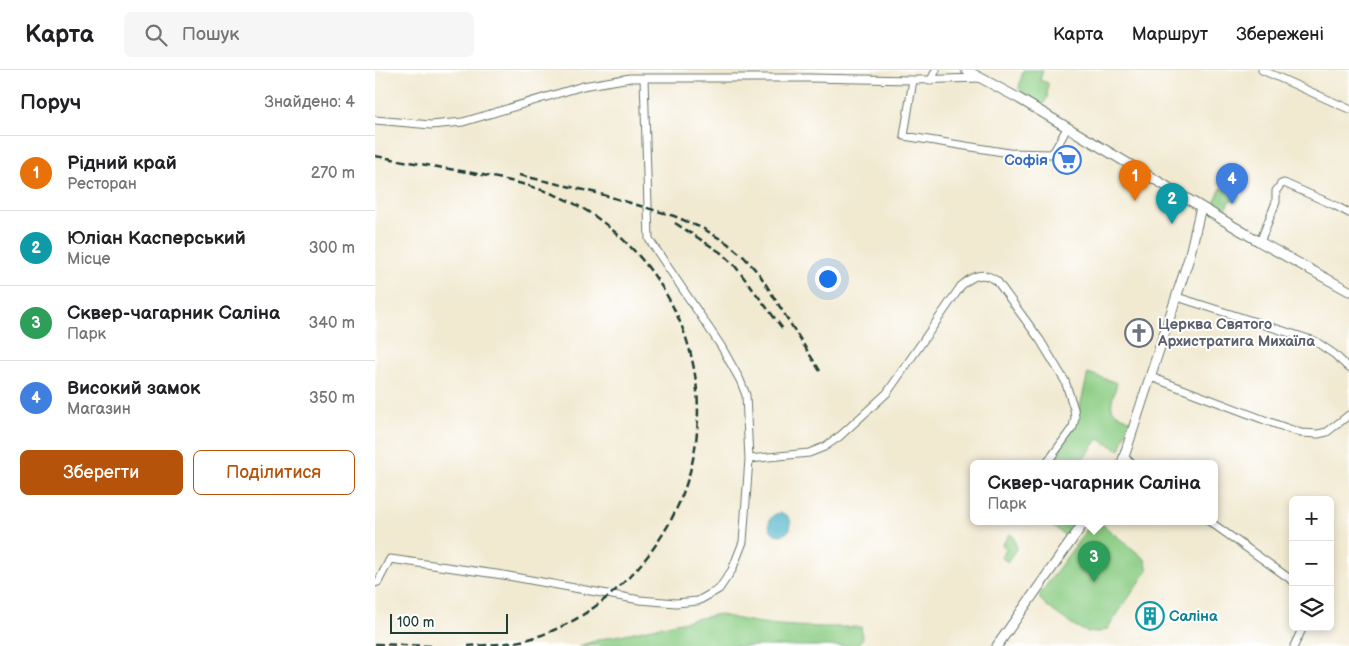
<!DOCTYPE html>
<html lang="uk">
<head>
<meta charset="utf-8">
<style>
	body { margin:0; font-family:"Balsamiq Sans",sans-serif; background:#f6f6f6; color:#202124 }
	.controls { position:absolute; right:15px; bottom:15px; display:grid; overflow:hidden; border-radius:8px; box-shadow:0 2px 8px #0003 }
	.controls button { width:45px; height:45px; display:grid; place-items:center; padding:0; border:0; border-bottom:1px solid #e0e0e0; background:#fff; color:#202124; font:25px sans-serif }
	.scale { position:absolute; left:15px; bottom:12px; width:118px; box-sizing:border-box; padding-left:5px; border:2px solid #1f3d34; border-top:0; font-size:14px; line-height:18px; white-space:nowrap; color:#1f3d34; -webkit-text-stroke:4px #fff; paint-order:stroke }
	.you { position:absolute; left:452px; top:208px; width:18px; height:18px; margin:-12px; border:4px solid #fff; border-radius:50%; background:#1a73e8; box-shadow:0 0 0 8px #1a73e833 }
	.badge { display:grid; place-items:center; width:32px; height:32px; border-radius:50%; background:#b45309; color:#fff; font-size:16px; font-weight:700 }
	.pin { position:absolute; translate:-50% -41px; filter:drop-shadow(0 1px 2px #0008) }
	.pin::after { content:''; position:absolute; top:26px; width:18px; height:15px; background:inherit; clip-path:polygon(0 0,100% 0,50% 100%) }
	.popup { position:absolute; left:595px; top:390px; width:248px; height:65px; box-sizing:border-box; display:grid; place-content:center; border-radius:8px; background:#fff; filter:drop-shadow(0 1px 4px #0005); font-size:16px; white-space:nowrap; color:#757577 }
	.popup b { font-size:19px; color:#202124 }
	.popup::after { content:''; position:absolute; left:50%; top:100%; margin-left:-10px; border:10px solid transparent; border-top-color:#fff }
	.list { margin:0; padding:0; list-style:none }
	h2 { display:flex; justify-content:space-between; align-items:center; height:65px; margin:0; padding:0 20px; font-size:21px }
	h2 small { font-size:16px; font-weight:400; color:#757577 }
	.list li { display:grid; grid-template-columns:32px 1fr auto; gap:15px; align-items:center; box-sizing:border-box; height:75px; padding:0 20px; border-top:1px solid #e0e0e0 }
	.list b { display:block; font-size:19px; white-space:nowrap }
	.list p { margin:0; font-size:16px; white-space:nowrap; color:#757577 }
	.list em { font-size:16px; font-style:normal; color:#757577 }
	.actions { display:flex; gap:10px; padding:15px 20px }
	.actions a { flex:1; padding:11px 0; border:1px solid #b45309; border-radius:8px; text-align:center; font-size:18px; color:#b45309 }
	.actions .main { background:#b45309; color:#fff }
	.icon { flex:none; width:28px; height:28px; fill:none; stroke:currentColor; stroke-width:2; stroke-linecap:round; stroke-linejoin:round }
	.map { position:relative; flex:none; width:974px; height:576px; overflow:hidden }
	header { display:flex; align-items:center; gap:30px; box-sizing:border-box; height:70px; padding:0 25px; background:#fff; border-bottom:1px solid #e0e0e0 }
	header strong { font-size:24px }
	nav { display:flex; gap:28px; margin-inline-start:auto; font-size:18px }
	.search { width:350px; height:45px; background:#f6f6f6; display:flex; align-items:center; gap:12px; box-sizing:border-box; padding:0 18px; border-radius:8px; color:#757577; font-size:19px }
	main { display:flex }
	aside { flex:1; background:#fff }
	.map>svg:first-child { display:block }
	.green { fill:#8ccd84; stroke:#56855c }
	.water { fill:#49b1c8; stroke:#34777e }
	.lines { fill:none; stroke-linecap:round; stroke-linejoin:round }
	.minor-casing { stroke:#68796b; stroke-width:9 }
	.tertiary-casing { stroke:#68796b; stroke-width:11 }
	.minor { stroke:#fff; stroke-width:7 }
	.tertiary { stroke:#fff; stroke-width:9 }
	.rail { stroke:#1f3d34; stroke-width:2.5; stroke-dasharray:8 4; stroke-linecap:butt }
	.labels { text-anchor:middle; stroke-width:4; stroke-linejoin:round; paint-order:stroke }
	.shop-label { font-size:15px; font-weight:bold; fill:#366cbe; stroke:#fff; text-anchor:end }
	.worship-label { font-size:15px; font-weight:bold; fill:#5b616d; stroke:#fff; text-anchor:start }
	.culture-label { font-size:15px; font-weight:bold; fill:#0d838f; stroke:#fff; text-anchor:start }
</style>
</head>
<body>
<header>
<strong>Карта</strong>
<div class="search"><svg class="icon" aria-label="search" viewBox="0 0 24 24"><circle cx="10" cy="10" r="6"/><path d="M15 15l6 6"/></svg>Пошук</div>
<nav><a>Карта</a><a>Маршрут</a><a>Збережені</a></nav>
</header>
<main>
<aside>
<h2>Поруч<small>Знайдено: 4</small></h2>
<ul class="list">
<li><span class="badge" style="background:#e8710a">1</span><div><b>Рідний край</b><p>Ресторан</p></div><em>270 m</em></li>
<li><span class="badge" style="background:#0f9aa8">2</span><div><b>Юліан Касперський</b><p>Місце</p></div><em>300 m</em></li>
<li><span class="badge" style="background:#2e9e5b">3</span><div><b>Сквер-чагарник Саліна</b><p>Парк</p></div><em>340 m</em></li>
<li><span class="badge" style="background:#3f7fe0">4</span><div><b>Високий замок</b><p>Магазин</p></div><em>350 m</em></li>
</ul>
<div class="actions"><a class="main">Зберегти</a><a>Поділитися</a></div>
</aside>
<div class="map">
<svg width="974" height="576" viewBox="0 0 974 576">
	<rect width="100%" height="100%" fill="#fff"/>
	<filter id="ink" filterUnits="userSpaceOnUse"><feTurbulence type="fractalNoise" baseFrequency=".02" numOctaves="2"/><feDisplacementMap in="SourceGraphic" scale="10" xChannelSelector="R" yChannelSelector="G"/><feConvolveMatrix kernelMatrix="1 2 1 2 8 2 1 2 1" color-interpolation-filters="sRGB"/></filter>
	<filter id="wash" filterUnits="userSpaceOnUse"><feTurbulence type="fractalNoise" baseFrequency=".0096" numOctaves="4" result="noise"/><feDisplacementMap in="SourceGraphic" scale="20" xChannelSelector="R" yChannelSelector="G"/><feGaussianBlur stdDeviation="1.12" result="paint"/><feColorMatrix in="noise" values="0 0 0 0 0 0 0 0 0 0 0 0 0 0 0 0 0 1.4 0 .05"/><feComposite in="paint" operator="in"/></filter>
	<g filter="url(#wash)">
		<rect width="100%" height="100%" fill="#f1e9d0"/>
		<!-- green -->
		<path class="green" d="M648,0h20l-3,10 8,3 -1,15 -4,7 -21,-13 -3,-4z
			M846,118l19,8 -3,6 -7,-2 -5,12 -12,-7z
			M713,303l29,10c-6,22 -12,28 13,37l-10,30 -22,-11 -17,24h-29l25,-44z
			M670,451h32l-11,15z
			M718,451h5l47,38 3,11 -41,59c-6,3 -12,5 -19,3 -10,-2 -42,-25 -48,-33v-5z
			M635,464l3,2 4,12 -10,14 -6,-5 6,-8 -5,-4z
			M344,544c47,14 94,13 142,13l2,11 -7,8h-277l22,-7z"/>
		<!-- water -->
		<path class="water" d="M394 454a11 11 0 1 1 22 0a11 11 0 1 1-22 0Z"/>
	</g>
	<g filter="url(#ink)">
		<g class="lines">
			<defs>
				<path id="minor" d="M887,0l87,39
					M538,10l-9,56 105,17 42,1 4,-4 12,-22
					M556,10l5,-10
					M0,50l56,5 32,-3 120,-36 47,-8h179l104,2 67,-2
					M885,172l16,-40v-11l5,-7 3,-1 50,22 15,8
					M802,227l138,44 19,13 15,14
					M776,307l127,48 23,8 17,1 9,-2 22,-17
					M750,388l7,5
					M374,389l60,-6 15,-6 16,-11 47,-43 74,-107c12,-11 22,-15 36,-5l43,59 25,41 9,28 1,9 -2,9 -26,36
					M834,451l84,60
					M0,513l3,-1 12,-23 113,16 137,25 36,3 22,-2 21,-12 13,-19 11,-28 3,-41 3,-42 -3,-64 -6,-15 -19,-34 -72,-107 -5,-161
					M919,576l9,-19"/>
				<path id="tertiary" d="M591,0l52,28 242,144 89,49
					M747,393l67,-205 12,-51
					M622,576l88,-125"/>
			</defs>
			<!-- minor casing -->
			<use href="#minor" class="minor-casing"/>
			<!-- tertiary casing -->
			<use href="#tertiary" class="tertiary-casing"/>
			<!-- minor -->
			<use href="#minor" class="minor"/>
			<!-- tertiary -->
			<use href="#tertiary" class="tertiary"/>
			<!-- rail -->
			<path class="rail" d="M0,86c29,5 57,10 86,15 49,9 98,18 139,49 121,91 132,261 21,365 -26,25 -60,46 -96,55 -18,4 -38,5 -57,6
				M144,105l78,18 77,23 30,13 23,14 17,14 16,18 60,96
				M300,153l45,29 15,14 48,63
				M0,574l56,2"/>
		</g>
	</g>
	<!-- icons -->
	<defs>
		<symbol id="supermarket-ring" viewBox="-11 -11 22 22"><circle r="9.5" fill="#fff" stroke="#3f7fe0" stroke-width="1.5"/><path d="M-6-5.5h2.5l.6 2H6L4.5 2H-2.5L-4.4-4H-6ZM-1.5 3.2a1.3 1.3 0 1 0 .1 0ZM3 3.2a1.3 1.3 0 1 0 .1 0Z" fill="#3f7fe0"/></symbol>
		<symbol id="church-ring" viewBox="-11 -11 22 22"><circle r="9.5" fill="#fff" stroke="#6b7280" stroke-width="1.5"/><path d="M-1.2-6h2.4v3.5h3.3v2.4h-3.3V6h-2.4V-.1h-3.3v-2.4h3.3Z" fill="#6b7280"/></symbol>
		<symbol id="building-ring" viewBox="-11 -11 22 22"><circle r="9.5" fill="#fff" stroke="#0f9aa8" stroke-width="1.5"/><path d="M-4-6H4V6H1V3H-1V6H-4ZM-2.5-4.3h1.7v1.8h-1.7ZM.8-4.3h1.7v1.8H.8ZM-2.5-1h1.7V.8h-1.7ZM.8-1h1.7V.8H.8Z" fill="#0f9aa8"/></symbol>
	</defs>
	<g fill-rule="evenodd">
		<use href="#supermarket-ring" x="676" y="74" width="32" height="32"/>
		<use href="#church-ring" x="748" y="247" width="32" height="32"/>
		<use href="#building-ring" x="759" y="530" width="32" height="32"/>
	</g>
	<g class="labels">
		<!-- shop labels -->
		<g class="shop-label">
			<text x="673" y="95">Софія</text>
		</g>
		<!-- worship labels -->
		<g class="worship-label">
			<text x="783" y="259">Церква Святого<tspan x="783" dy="17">Архистратига Михаїла</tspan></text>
		</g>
		<!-- culture labels -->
		<g class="culture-label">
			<text x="794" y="551">Саліна</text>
		</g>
	</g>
</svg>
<div class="controls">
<button>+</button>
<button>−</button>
<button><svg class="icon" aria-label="layers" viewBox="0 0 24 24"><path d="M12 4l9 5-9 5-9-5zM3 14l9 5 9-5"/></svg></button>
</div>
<div class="scale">100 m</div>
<div class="you"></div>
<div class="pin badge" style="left:760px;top:131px;background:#e8710a">1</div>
<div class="pin badge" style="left:797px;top:154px;background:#0f9aa8">2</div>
<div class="pin badge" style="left:719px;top:512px;background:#2e9e5b">3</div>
<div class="popup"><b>Сквер-чагарник Саліна</b>Парк</div>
<div class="pin badge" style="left:857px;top:134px;background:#3f7fe0">4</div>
</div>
</main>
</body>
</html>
